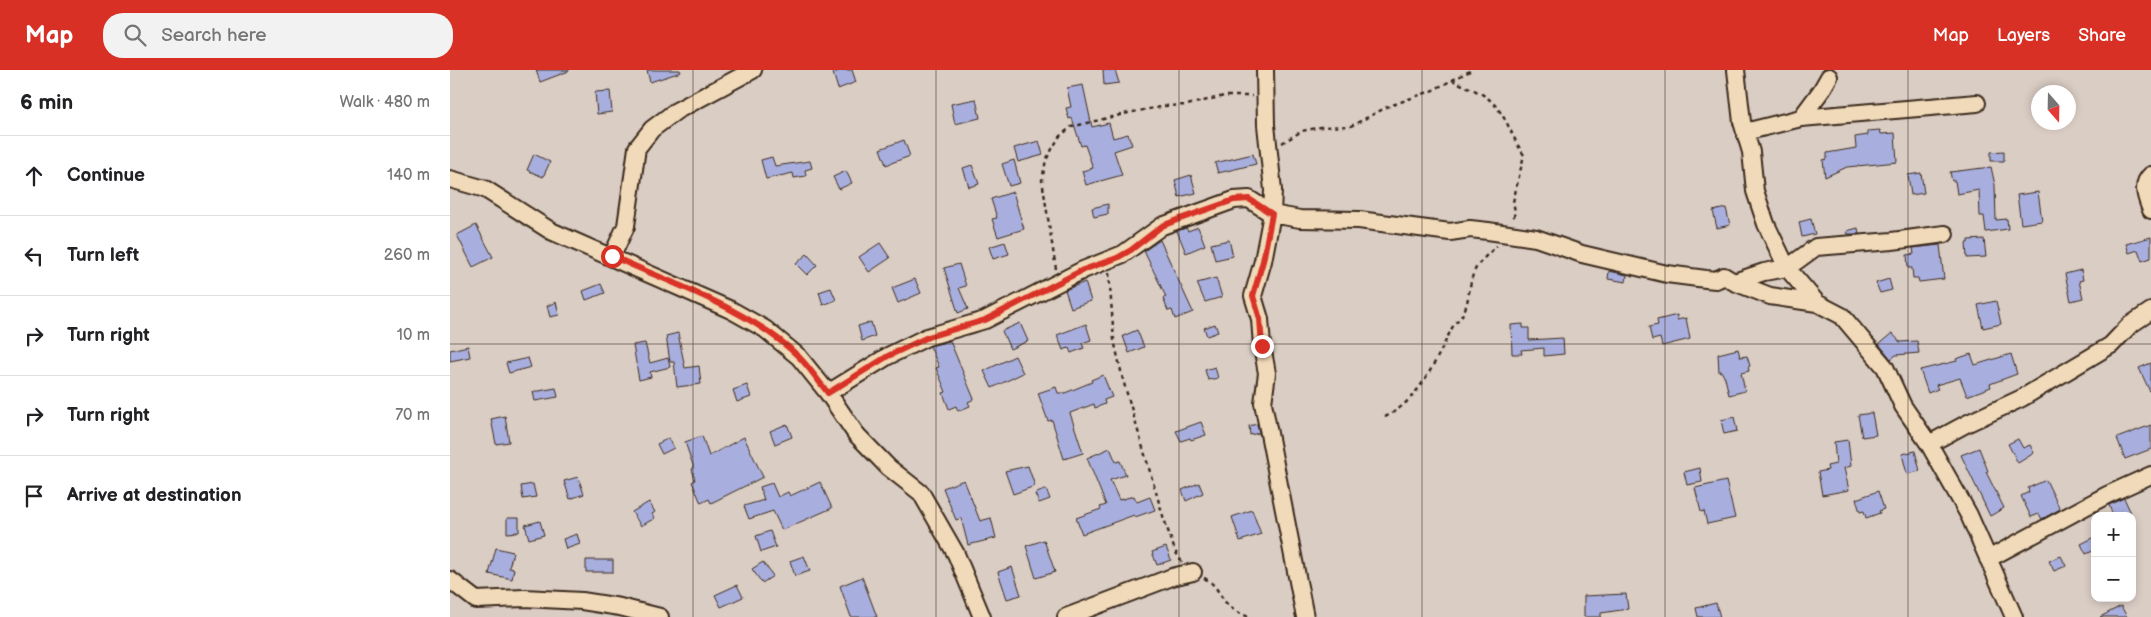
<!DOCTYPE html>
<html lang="en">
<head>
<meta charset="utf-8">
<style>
	body { margin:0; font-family:"Balsamiq Sans",sans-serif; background:#f2f2f2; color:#202124 }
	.controls { position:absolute; right:15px; bottom:15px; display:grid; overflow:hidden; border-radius:10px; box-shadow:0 2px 8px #0003 }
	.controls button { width:45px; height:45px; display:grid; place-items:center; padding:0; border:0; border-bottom:1px solid #e0e0e0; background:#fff; color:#202124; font:25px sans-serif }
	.compass { position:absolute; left:1581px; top:15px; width:45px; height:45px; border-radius:50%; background:#fff; box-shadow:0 2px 8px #0003; rotate:160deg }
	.stop { position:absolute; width:15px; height:15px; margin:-11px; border:4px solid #d93025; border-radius:50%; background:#fff }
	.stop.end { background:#d93025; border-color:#fff; box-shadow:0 1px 5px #0008 }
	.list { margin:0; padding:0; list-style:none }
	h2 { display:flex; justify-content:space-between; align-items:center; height:65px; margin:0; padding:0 20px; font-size:21px }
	h2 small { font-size:16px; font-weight:400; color:#757577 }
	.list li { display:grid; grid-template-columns:32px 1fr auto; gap:15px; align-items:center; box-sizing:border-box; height:80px; padding:0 20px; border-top:1px solid #e0e0e0 }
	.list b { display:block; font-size:19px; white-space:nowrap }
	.list em { font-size:16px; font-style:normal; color:#757577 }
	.icon { flex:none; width:28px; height:28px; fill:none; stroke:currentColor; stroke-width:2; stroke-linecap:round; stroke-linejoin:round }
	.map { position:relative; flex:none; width:1701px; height:547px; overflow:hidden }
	header { display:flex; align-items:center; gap:30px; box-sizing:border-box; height:70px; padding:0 25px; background:#d93025; color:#fff }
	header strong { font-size:24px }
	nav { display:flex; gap:28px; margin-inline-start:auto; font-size:18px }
	.search { width:350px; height:45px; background:#f2f2f2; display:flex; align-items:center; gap:12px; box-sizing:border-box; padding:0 18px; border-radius:20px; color:#757577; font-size:19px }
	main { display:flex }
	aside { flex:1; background:#fff }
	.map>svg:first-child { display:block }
	.building { fill:#a8afdf; stroke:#3b2a1e }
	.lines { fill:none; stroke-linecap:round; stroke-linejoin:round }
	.minor-casing { stroke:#3b2a1e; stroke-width:20 }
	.path { stroke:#3b2a1e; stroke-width:2.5; stroke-dasharray:4 4; stroke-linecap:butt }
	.minor { stroke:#f0dab9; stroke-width:16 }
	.route { stroke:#d93025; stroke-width:6 }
	.grid { fill:none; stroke:#3b2a1e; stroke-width:1; stroke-opacity:0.55 }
</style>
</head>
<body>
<header>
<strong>Map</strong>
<div class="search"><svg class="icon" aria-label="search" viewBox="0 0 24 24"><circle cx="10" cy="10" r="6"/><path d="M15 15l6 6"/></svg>Search here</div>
<nav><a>Map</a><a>Layers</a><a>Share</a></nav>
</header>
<main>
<aside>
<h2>6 min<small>Walk · 480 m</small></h2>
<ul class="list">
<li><svg class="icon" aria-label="ahead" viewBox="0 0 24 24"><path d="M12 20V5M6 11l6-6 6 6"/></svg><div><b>Continue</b></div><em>140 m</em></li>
<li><svg class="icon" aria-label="left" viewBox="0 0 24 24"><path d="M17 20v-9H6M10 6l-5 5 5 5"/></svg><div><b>Turn left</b></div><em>260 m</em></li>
<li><svg class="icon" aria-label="right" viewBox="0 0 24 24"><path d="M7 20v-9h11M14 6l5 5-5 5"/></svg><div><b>Turn right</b></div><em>10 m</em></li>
<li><svg class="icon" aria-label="right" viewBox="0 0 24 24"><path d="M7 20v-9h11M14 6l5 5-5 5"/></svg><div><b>Turn right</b></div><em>70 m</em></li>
<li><svg class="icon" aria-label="arrive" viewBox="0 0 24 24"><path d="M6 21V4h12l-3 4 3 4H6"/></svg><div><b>Arrive at destination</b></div></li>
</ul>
</aside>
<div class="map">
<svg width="1701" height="547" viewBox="0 0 1701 547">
	<rect width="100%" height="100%" fill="#dacdc4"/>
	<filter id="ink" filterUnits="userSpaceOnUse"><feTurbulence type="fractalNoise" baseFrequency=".02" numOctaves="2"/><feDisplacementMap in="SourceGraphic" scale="10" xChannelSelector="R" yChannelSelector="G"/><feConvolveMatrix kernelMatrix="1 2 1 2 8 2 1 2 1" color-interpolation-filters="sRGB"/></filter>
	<g filter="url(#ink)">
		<!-- building -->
		<path class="building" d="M86,0h33v1l-29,11z
			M197,0h33l1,2 -31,10z
			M392,0h10l4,12 -18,7 -5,-16z
			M653,0h12l4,13 -15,2z
			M633,15l9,42 17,-4 4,15 15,-4 4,11 -18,6 8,24 -36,10 -4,-14 11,-3 -8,-23 -4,1 -9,-28 -3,1 -3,-11 5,-1 -4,-19z
			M160,21l2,21 -15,2 -2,-22z
			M526,29l4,19 -25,6 -4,-20z
			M1430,60l1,4 14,-1 2,29 -50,5 -22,10 -2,-17 4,-1v-6l29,-5 -1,-11 13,-2v-4z
			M454,70l6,16 -24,9 -6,-16z
			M589,71l4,14 -25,7 -4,-14z
			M1554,81v10h-13v-9z
			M84,84l16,8 -7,15 -16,-7z
			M803,84l3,10 -38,9 -3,-10z
			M322,87l3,9 35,-5 2,7 -7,2 1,6 -12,2 -1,-5 -27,6 -5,-19z
			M564,90l6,23 -11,3 -7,-22z
			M522,95l7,19 -10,3 -6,-19z
			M1541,97l4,18 1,35 11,-1 1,10 -22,3 -2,-16h-4l-1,-26 -22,4 -2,-13h-3l-2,-9z
			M396,101l6,12 -13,6 -6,-12z
			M1471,103l3,20 -13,2 -3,-20z
			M741,105l5,18 -17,4 -4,-17z
			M563,122l11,37 -26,8 -6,-18 5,-1 -6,-19z
			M1588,122l4,29 -21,3 -4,-29z
			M658,134v10l-14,3 -2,-9z
			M1276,138l4,17 -13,3 -4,-17z
			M1361,149l4,15 -13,3 -3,-15z
			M26,155l17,32 -20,10 -16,-32z
			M748,157l7,18 -19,8 -9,-22 9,-3 2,3z
			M1408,158l1,6h-11l-1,-3z
			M1701,167v21l-9,3 -4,-11 -9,3 -3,-9z
			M1534,169l2,18 -19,1 -1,-15h2v-3z
			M710,170l33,72 -18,7 -3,-9 -4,1 -5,-13 3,-1 -22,-46z
			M779,170l4,16 -18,4 -4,-16z
			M555,172l4,12 -16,5 -4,-12z
			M430,173l10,15 -21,14 -10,-15z
			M1490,175l4,34 -25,3 -1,-4h-5l-1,-10h-4l-1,-13 7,-1 -1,-6z
			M357,184l10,11 -10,10 -11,-11z
			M509,194l7,22 -7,2 9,21 -10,4 -14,-45z
			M1631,200l2,10 -4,1 4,17 -12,3 -6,-27z
			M1159,201l18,4 -1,7 -18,-3z
			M766,208l6,19 -17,5 -8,-19z
			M465,209l6,14 -23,10 -6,-15z
			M1439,209l3,11 -12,3 -4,-10z
			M635,212l6,19 -20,7 -6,-18z
			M151,214l4,9 -19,7 -3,-9z
			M381,218l5,12 -13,5 -4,-13z
			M1546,231l5,23 -18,4 -5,-23z
			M106,232l3,13 -9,2 -3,-11z
			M1227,245v5l9,-2 4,21 -28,7 -2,-8 -8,2 -3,-13 9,-2 -1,-5z
			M421,252l4,14 -13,5 -4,-15z
			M570,253l8,18 -18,8 -8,-18z
			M636,254l5,16 -9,3 2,5 -13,5 -2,-5 -6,2 -6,-15z
			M765,254l3,8 -11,4 -3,-8z
			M1073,254v4h6v12l34,-2 1,16 -20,2v-8l-23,2 1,4h-10l-1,-29z
			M687,260l7,17 -15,6 -6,-17z
			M228,263l7,35 14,-2 2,18 -24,3 -3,-25h-4l-4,-26z
			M1442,263l8,9 17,-1 2,12 -23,2 -5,4 -12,-15z
			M500,271l24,58 -6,3 2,4 -12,5 -2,-5 -7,3 -6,-16 3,-1 -10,-24 3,-1 -9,-21z
			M195,273l5,20 18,-5 2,9 -20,5 1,5 -12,3 -6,-35z
			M18,276l2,11 -20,4v-11z
			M1288,279l2,8 7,-1 3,10 -2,1 1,4 -8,2 4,18 -16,4 -4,-17 -4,-7 -2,1 -1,-18z
			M1521,284l4,11 36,-11 6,20 -27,10 1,3 -24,9 -7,-18 -24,7 2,4 -10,4 -8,-23 37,-9 -1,-2z
			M565,286l8,17 -31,15 -8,-17z
			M78,288l3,9 -22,6 -3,-10z
			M1701,293v31l-12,-26z
			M765,297l3,11 -10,2 -3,-10z
			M653,305l9,22 -8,3 1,4 -10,4 -1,-4 -24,9 13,40 -19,6 -12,-39 -4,1 -10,-28 18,-6 2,6h7l27,-11 -1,-2z
			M297,315l4,12 -14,5 -4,-12z
			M106,318l2,9 -23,4 -2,-9z
			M1422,343l4,22 -14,2 -4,-22z
			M55,346l4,26 -13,2 -5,-25z
			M1284,347l3,14 -13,3 -3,-14z
			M751,352l5,13 -15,5 -1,-2 -9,3 -5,-10z
			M337,354l5,13 -17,7 -5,-13z
			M807,354l2,9 -9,2 -1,-9z
			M1701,355v24l-26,10 -8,-21z
			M252,366l7,20 35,-19 19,40 -52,26 -2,-4 -8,4 -9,-21 3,-2 -3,-11 2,-1 -9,-26z
			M219,368l5,10 -12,6 -5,-10z
			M1568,369l5,9 7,-3 4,8 -16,10 -10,-19z
			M1398,370l3,26 -7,2 5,22 -27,5 -4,-23 10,-2 -1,-4 9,-2 -2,-22z
			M660,378l6,14 4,-1 6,14 -16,5 9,20 15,-4 3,6 13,-5 5,13 -20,7 -1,-2 -52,19 -6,-16 25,-9 -1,-2 6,-2 -19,-47z
			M1529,378l9,23 -2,1 18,36 -14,8 -29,-61z
			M1465,381l5,20 -13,3 -5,-20z
			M578,396l7,20 -22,8 -8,-23z
			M1250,398l2,14 -15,3 -3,-13z
			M128,407l6,17 -14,5 -6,-18z
			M514,410l16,41 11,-3 5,20 -28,7 -7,-27 -5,2 -13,-32z
			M1596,410l14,29 -18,10 -3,-5 -8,3 -10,-21 8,-4 -1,-4z
			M1276,411l9,37 -28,6 -3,-13 -3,1 -6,-24z
			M370,412l12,26 -50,22 -9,-19 -24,8 -5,-13 20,-6 -4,-13 12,-4 6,14 10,-5 2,4z
			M749,413l4,10 -17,8 -4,-11z
			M83,414l3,13 -13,2 -2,-13z
			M596,419l4,10 -11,4 -4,-9z
			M1428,421l6,18 -5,2 1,2 -14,5 -2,-7 -4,1 -4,-13z
			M1674,428l7,15 -6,3h-12l-4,-11z
			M199,432l6,10 -3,2 3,4 -14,8 -9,-14z
			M802,440l9,24 -21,7 -8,-24z
			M57,448h12v14l-12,1z
			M90,451l4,14 -15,4 -4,-14z
			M320,461l6,16 -15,5 -5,-16z
			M127,464l3,10 -14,5 -3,-10z
			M1645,467v13l-9,4 -5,-10z
			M594,470l11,32 -19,6 -10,-32z
			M716,477l5,13 -14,5 -5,-13z
			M46,478l17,4 -4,16 5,1 -2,10 -23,-5z
			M354,486l6,15 -15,5 -5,-15z
			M1611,486l5,10 -12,5 -5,-10z
			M136,490h27v12h-27z
			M313,492l10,14 -11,7 -10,-14z
			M562,497l9,28 -14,4 -9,-27z
			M412,507l15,40h-26l-11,-31z
			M287,515l6,12 -22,10 -6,-12z
			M1176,524l2,15 -27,4v4h-17v-21z
			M1266,533l4,14h-22l-2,-9z
			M1671,536l6,11h-27z"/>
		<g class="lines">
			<defs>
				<path id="minor" d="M815,0l1,55 7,65 -1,24 -9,47 -10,35 7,23 2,27 5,27 -4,30 42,214
					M1286,0l6,52 9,30 4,39 11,33 21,44 30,35 25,13 43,51 18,39 26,38 40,71 45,102
					M1351,48l176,-15
					M1295,62l56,-14 20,-27 8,-14
					M1701,105c-11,10 -4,24 0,35
					M0,109l35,10 66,42 180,79 34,19 34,28 29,36 28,41 32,33 33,26 35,61 26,63
					M162,186l14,-30 11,-78 15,-19 24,-18 77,-41
					M1284,212l36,14 47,7
					M378,323l60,-37 39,-19 58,-17 98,-50 40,-16 39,-28 72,-26 15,-1 23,15 28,5 59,1 91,12 20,-3 18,2 48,7 46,16 85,20 39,5 10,1 8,-4 10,6 30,-10 23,-4 29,-21 76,-6 53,-7
					M1479,374l37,-20 56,-26 89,-53 19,-20 21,-14
					M1538,489l119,-64 44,-20
					M0,510l26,20 48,-2 58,3 38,6 40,10
					M616,547l106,-40 21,-5"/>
			</defs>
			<!-- minor casing -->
			<use href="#minor" class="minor-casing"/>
			<!-- path -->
			<path class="path" d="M1002,10c12,6 30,12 39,21 16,15 21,37 33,54l-11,47 2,9 -2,10
				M832,73l20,-12 19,-4 30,-1 36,-19 44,-16 41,-21
				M606,199l-14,-89 4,-20 13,-23 12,-10 57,-14 37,-7 22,-1 37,-9h28
				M659,203l5,67 9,40 40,136 12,35 7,11
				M935,347c34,-16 51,-57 67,-89 4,-7 11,-12 13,-19 5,-13 4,-29 11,-41 5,-8 14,-16 21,-22
				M754,508c13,6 15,18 24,27 6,6 13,9 21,12"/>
			<!-- minor -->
			<use href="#minor" class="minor"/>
		</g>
	</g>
	<g class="lines" filter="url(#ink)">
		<!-- route -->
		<path class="route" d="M162,186c60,28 140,54 187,101 11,11 19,24 29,36l60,-37 40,-19 57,-17 98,-50 34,-12 14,-8 31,-24 15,-6 57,-20 15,-1 23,15 -9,47 -10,35 7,23 2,27"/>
	</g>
	<!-- grid -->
	<path class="grid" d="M243,0v547M486,0v547M729,0v547M972,0v547M1215,0v547M1458,0v547M0,274h1701"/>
</svg>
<div class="controls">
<button>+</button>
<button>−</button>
</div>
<svg class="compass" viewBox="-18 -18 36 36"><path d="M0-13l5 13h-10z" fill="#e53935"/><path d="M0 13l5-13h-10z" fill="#757577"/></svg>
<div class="stop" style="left:162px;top:186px"></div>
<div class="stop end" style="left:812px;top:276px"></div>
</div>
</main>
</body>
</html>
